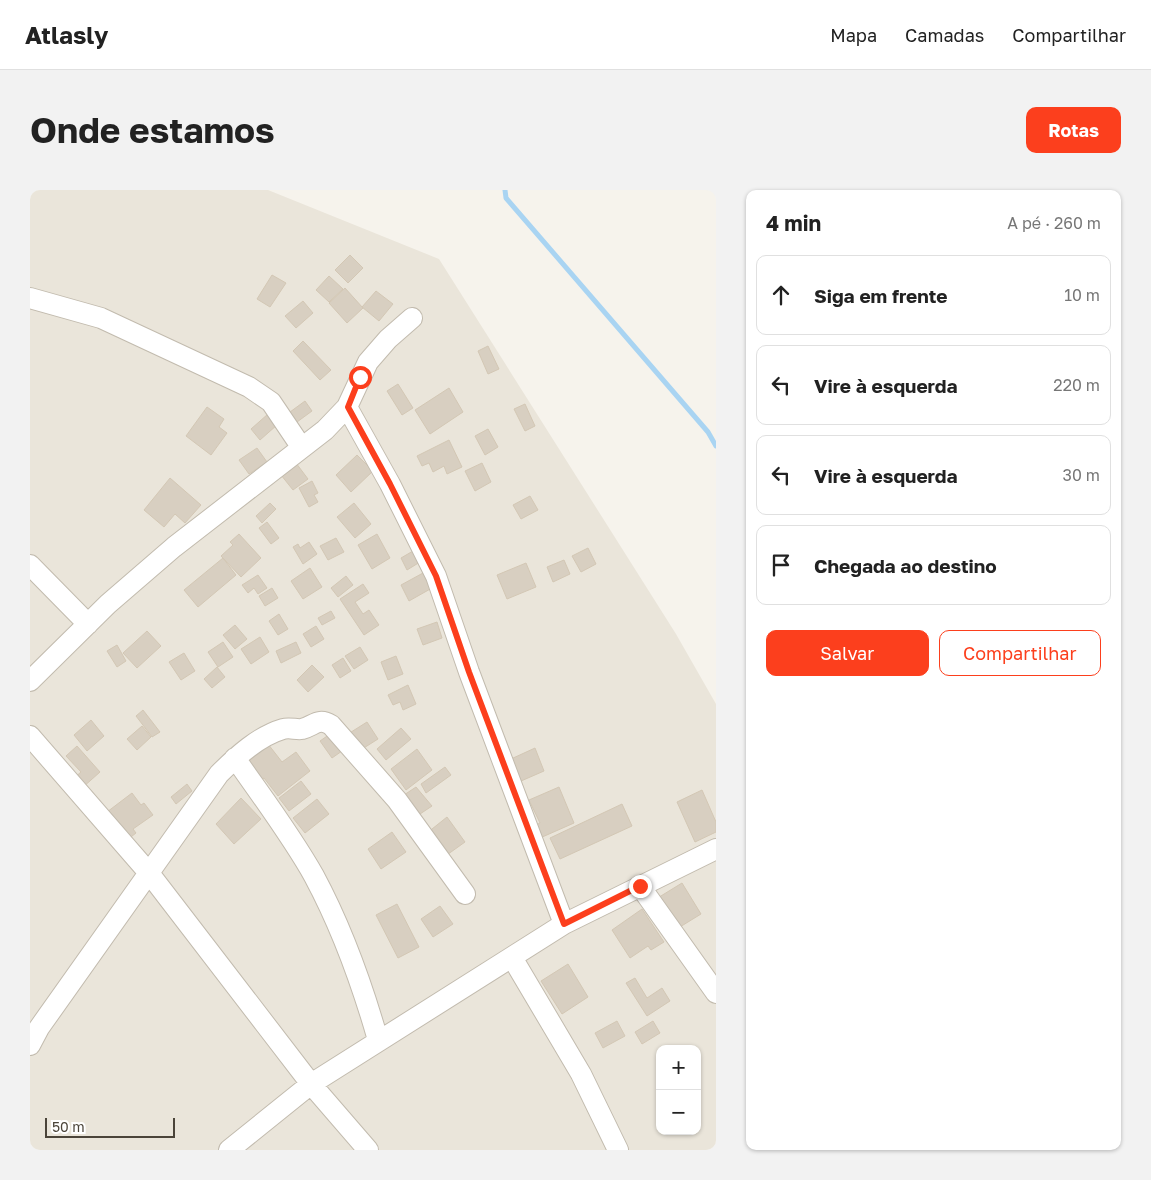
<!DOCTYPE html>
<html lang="pt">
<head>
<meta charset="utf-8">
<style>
	body { margin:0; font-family:"Golos Text",sans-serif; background:#f2f2f2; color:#222 }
	.controls { position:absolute; right:15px; bottom:15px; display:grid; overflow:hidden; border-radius:10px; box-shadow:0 1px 4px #0004 }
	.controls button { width:45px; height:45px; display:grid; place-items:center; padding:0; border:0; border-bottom:1px solid #e0e0e0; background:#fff; color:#222; font:25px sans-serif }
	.scale { position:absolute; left:15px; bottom:12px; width:130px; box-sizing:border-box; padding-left:5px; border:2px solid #4b4439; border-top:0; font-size:14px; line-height:18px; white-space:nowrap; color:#4b4439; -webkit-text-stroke:4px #fff; paint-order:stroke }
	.stop { position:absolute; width:15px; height:15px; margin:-11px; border:4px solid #fc3f1d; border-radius:50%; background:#fff }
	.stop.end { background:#fc3f1d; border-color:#fff; box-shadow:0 1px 5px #0008 }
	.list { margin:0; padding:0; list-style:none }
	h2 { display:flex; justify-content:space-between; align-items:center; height:65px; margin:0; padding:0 20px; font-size:21px }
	h2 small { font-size:16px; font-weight:400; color:#767676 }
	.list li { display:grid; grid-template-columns:32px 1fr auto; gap:15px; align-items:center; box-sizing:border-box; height:80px; margin:0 10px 10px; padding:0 10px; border:1px solid #e0e0e0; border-radius:10px }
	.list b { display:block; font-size:19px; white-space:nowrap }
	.list em { font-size:16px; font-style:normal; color:#767676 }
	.actions { display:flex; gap:10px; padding:15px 20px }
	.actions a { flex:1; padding:11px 0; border:1px solid #fc3f1d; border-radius:10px; text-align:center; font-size:18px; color:#fc3f1d }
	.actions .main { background:#fc3f1d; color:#fff }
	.icon { flex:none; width:28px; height:28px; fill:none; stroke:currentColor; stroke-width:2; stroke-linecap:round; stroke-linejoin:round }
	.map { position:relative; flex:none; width:686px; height:960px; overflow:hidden; border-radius:10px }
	header { display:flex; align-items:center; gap:30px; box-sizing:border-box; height:70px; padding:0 25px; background:#fff; border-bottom:1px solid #e0e0e0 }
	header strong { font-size:24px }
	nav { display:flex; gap:28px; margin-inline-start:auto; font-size:18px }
	.intro { display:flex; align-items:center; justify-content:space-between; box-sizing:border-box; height:120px; padding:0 30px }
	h1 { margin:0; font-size:35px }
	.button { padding:12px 22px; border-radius:10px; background:#fc3f1d; color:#fff; font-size:18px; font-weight:700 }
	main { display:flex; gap:30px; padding:0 30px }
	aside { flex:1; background:#fff; border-radius:10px; box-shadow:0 1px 4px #0004 }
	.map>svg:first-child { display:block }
	.residential { fill:#eae5da; fill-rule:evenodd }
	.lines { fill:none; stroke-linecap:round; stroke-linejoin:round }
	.stream { stroke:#a9d4f2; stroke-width:5 }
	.building { fill:#d8cfc1; stroke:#d3c7b4 }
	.minor-casing { stroke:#c2bbae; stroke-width:22 }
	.minor { stroke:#fff; stroke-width:20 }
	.route { stroke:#fc3f1d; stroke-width:6 }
</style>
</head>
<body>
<header>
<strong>Atlasly</strong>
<nav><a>Mapa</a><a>Camadas</a><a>Compartilhar</a></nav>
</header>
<div class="intro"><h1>Onde estamos</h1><a class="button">Rotas</a></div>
<main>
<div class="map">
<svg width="686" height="960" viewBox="0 0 686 960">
	<rect width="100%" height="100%" fill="#f6f3ec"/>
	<!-- residential -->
	<path class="residential" d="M0,0h238l171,69 237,375 40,70v446h-686zM630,859h37v82h-37z"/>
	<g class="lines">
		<!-- stream -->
		<path class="stream" d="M475,0l1,8 202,234 8,14"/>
	</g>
	<!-- building -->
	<path class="building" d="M320,65l13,13 -15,15 -13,-13z
		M242,85l14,8 -16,24 -13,-8z
		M299,86l14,13 -14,13 -13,-12z
		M315,98l18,20 -16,15 -18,-20z
		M346,101l17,13 -14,17 -17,-14z
		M273,111l10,12 -17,15 -11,-12z
		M273,151l28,29 -11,10 -27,-29z
		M458,156l11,23 -11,5 -10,-23z
		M368,194l15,24 -11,7 -15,-24z
		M419,198l14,24 -33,22 -15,-24z
		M275,211l7,10 -15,11 -7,-10z
		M495,214l10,22 -10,5 -11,-22z
		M177,217l17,12 -5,8 8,6 -16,22 -25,-19z
		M238,224l9,11 -17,15 -9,-11z
		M458,239l10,18 -13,8 -10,-19z
		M419,250l13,27 -15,7 -3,-8 -11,6 -4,-9 -7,3 -5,-10z
		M227,258l10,14 -18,12 -10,-14z
		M327,265l16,16 -22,21 -15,-17z
		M266,273l12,16 -15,11 -12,-15z
		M452,273l9,19 -16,9 -10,-20z
		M140,288l31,27 -16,18 -10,-9 -11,13 -20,-17z
		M282,291l6,12 -4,2 4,7 -9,5 -10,-19z
		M500,306l8,14 -17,9 -8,-14z
		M240,313l6,6 -14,14 -6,-7z
		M324,313l17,21 -16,14 -18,-21z
		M237,332l12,16 -8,6 -12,-16z
		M209,344l22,24 -20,19 -20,-21 12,-11 -3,-3z
		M347,344l13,24 -18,11 -14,-24z
		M306,348l8,14 -16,8 -8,-14z
		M279,352l8,12 -14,10 -10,-17 5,-3 2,4z
		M558,358l8,16 -15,8 -9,-16z
		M383,361l7,11 -13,8 -6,-12z
		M193,368l13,17 -38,32 -14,-17z
		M534,370l6,14 -17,8 -6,-15z
		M496,373l10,24 -29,12 -10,-24z
		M280,378l12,19 -19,12 -12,-18z
		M393,383l9,15 -23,13 -8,-16z
		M228,385l9,13 -9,6 -4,-6 -6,5 -6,-8z
		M316,386l7,9 -15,12 -7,-9z
		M333,394l6,9 -14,9 8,12 6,-4 10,15 -15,10 -24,-36z
		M242,398l6,10 -13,8 -6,-10z
		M301,421l4,7 -13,7 -4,-7z
		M249,424l9,15 -10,6 -9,-14z
		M407,432l5,16 -19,7 -6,-16z
		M205,435l12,14 -12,10 -12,-14z
		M286,436l8,13 -13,8 -8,-13z
		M117,441l14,15 -24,22 -14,-15z
		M230,447l9,15 -18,12 -10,-15z
		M193,452l10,15 -15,10 -10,-15z
		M266,452l5,11 -20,10 -5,-12z
		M87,455l9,16 -9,6 -10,-16z
		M330,457l8,13 -14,9 -9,-13z
		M154,463l11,18 -14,9 -12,-18z
		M366,466l7,18 -15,6 -7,-18z
		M313,468l8,13 -11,7 -8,-13z
		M282,475l12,12 -16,15 -11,-12z
		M187,477l8,10 -13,11 -8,-9z
		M378,495l8,19 -13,6 -3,-8 -7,3 -5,-10z
		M113,520l17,22 -8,5 -16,-21z
		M61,530l13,16 -17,15 -13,-16z
		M337,532l11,17 -19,12 -11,-17z
		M112,536l9,11 -14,13 -10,-11z
		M371,538l10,11 -25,21 -9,-11z
		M300,544l12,17 -10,7 -12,-17z
		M238,554l14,18 14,-10 14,19 -32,25 -14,-18 -6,4 -15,-19z
		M47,556l23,26 -18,16 -9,-9 8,-7 -15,-16z
		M505,558l9,23 -23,10 -10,-22z
		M387,559l15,21 -26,20 -15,-21z
		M415,577l6,8 -25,18 -5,-9z
		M271,591l10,13 -22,17 -10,-13z
		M157,594l5,7 -16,13 -5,-7z
		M386,597l16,19 -18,12 -13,-21z
		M529,597l15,36 -34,15 -6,-12 6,-3 -11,-23z
		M672,600l14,32v10l-21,10 -18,-40z
		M102,603l9,12 3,-2 9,12 -20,14 3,4 -9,7 -20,-28z
		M211,608l20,21 -27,25 -18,-20z
		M287,609l12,15 -24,19 -12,-15z
		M592,614l10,22 -72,33 -10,-21z
		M417,627l18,25 -21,15 -17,-24z
		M362,642l14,20 -25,17 -13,-20z
		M652,693l19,31 -26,16 -19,-31z
		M367,714l22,43 -21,11 -22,-43z
		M410,716l13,18 -20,13 -12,-18z
		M612,719l22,33 -13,8 -3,-4 -18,12 -18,-28z
		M538,774l20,33 -26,17 -21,-33z
		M605,788l12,20 15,-10 8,13 -23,15 -21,-33z
		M587,831l8,15 -22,12 -8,-15z
		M623,831l7,12 -18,11 -7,-12z"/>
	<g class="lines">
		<defs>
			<path id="minor" d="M0,108l71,20 148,69 22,15 31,46
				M317,217l43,77 46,92 33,96 95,252
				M0,375l58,59
				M0,491l78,-77 66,-57 151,-117 22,-23 21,-45 20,-23 24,-21
				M0,546l119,137 162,211 57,66
				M205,568c27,39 56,77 79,118 28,52 48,108 64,164
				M610,696l76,107
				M483,769l68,115 37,76
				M0,855l9,-17 180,-254c18,-18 40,-38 64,-45 7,-2 13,1 19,0 12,-3 16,-12 29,-4l66,75 68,94
				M199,960l82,-66 253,-160 152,-75"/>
		</defs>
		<!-- minor casing -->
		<use href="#minor" class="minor-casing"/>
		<!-- minor -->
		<use href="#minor" class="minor"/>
	</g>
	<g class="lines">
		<!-- route -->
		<path class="route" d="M330,187l-12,30 42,77 46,92 33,96 95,252 76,-38"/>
	</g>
</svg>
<div class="controls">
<button>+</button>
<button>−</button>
</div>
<div class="scale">50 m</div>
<div class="stop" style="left:330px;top:187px"></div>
<div class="stop end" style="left:610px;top:696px"></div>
</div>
<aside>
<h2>4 min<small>A pé · 260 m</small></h2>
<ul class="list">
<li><svg class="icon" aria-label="ahead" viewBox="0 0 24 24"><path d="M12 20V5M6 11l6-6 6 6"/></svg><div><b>Siga em frente</b></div><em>10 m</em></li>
<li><svg class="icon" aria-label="left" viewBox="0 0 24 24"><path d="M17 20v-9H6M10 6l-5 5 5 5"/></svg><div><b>Vire à esquerda</b></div><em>220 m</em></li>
<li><svg class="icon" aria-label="left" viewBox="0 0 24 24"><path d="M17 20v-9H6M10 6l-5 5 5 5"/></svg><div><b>Vire à esquerda</b></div><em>30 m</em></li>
<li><svg class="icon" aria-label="arrive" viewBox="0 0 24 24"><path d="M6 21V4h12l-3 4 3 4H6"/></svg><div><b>Chegada ao destino</b></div></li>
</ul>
<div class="actions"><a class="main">Salvar</a><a>Compartilhar</a></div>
</aside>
</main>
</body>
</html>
